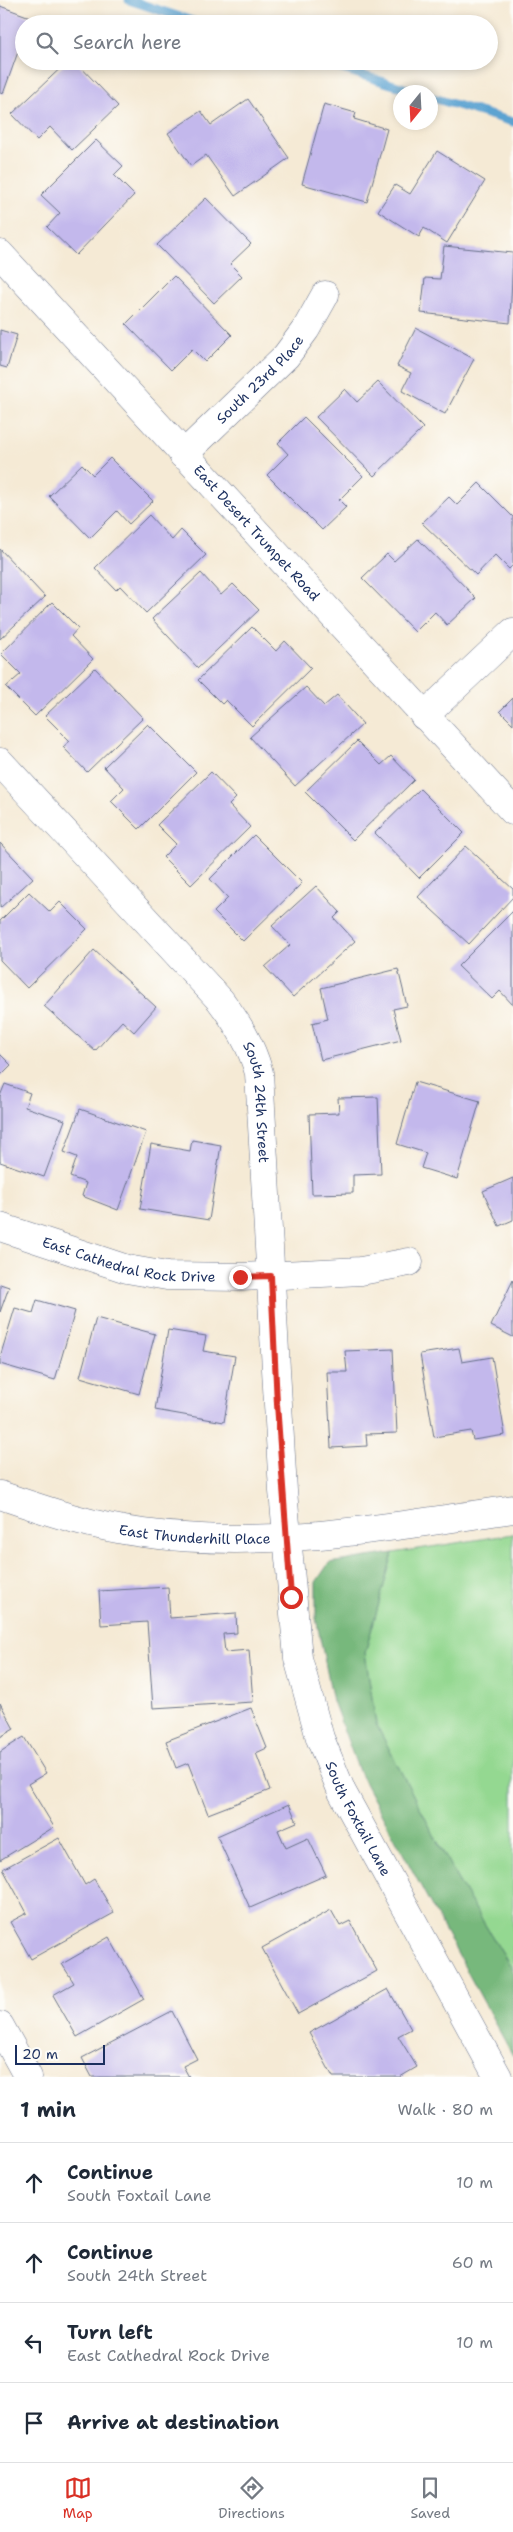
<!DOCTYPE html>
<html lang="en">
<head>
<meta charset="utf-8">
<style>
	body { margin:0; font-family:"Shantell Sans",sans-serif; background:#f6f6f7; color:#1f2937 }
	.compass { position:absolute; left:393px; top:85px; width:45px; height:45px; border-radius:50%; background:#fff; box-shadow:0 2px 8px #0003; rotate:198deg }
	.scale { position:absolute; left:15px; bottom:12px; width:90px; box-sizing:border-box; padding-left:5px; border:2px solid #1b2f5e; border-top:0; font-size:14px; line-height:18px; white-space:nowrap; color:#1b2f5e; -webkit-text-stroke:4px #fdfcf7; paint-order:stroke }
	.stop { position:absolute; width:15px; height:15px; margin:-11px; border:4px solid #d93025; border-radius:50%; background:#fff }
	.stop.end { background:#d93025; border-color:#fff; box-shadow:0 1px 5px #0008 }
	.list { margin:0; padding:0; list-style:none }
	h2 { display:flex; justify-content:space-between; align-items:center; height:65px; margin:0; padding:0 20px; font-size:21px }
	h2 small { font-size:16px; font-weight:400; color:#747a83 }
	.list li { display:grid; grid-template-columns:32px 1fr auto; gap:15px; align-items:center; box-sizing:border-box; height:80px; padding:0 20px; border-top:1px solid #e0e1e3 }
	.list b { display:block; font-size:19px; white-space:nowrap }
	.list p { margin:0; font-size:16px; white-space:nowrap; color:#747a83 }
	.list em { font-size:16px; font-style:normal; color:#747a83 }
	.icon { flex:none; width:28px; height:28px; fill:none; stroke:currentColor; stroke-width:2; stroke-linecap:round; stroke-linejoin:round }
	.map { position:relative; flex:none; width:513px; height:2077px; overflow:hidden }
	.search { position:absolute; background:#fff; box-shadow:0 2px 8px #0003; left:15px; right:15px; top:15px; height:55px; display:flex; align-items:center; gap:12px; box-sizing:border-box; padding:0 18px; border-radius:28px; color:#747a83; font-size:19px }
	.sheet { height:385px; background:#fff }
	nav { display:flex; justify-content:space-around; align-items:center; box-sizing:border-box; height:70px; border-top:1px solid #e0e1e3; background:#fff; font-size:14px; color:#747a83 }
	nav a { display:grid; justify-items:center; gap:2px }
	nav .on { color:#d93025 }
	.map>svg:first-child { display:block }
	.green { fill:#94d891; stroke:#588478 }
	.forest { fill:#77b87b; stroke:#49746c }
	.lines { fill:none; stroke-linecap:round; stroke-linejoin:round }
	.stream { stroke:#5ba3d1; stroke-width:9 }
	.building { fill:#c3b8ec }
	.minor-casing { stroke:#677088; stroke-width:29 }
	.minor { stroke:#fff; stroke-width:28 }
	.route { stroke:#d93025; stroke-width:6 }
	.labels { text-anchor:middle; stroke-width:4.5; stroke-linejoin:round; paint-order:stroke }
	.street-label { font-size:14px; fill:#1b2f5e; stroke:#fdfcf7 }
</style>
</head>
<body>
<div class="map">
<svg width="513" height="2077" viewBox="0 0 513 2077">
	<rect width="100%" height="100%" fill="#fdfcf7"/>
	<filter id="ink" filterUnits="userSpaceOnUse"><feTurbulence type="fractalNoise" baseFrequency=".02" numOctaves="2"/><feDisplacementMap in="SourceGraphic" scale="10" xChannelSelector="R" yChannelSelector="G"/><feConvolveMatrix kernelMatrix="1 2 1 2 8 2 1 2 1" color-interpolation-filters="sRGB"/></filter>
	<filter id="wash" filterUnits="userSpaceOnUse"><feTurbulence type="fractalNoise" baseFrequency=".0096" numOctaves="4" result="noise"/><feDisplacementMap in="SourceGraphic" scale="20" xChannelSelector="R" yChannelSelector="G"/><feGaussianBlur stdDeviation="1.12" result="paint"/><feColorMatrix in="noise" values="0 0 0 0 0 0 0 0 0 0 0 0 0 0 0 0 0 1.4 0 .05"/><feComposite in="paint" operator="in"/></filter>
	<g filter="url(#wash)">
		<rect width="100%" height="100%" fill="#f5ead5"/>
		<!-- green -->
		<path class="green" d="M513,1534v437l-57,-94 -80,-153 -11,-71 28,-100z"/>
		<!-- forest -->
		<path class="forest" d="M393,1553l-28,100 11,71 80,153 57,94v85l-153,-282 -27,-73 -17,-83v-36l13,-19z"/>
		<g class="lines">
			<!-- stream -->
			<path class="stream" d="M129,0l72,24
				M316,61l101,31
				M430,97l83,25"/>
		</g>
		<g id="blocks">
			<!-- building -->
			<path class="building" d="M0,6l30,11 -2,7h-4v11l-21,59 -3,-1z
				M68,61h7l43,45 -46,44 -22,-23 -13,13 -25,-26z
				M248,99l41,59 -54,38 -29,-41 -15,11 -23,-33 33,-22 10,14z
				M324,104l32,9 -2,6 33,10 -20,73 -65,-18z
				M96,140l27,26 -9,9 20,20 -58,60 -29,-28 13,-14 -19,-18z
				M437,151l48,30 -38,62 -23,-15 -5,9 -41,-26 17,-26 15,9z
				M206,198l45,46 -21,20 12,12 -28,27 -57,-58z
				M444,246l69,7 -3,70 -89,-10 4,-35 15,1z
				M174,276l58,59 -27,27 -13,-13 -21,21 -45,-46z
				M416,328l58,31 -29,55 -43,-23 9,-18 -14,-7z
				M0,330l17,5 -10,33 -7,-2z
				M378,382l45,46 -49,48 -58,-59 29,-28 12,13z
				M304,417l59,59 -24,24 7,7 -24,23 -55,-55 21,-21 -10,-11z
				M110,458l43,43 -24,23 -12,-13 -27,27 -41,-42 33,-32 11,11z
				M479,483l34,34v48l-4,4 -14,-14 -19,20 -54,-52 27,-26 8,8z
				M149,515l23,25 9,-10 25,25 -60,58 -26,-27 -4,4 -21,-22z
				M418,539l58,59 -29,27 -12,-13 -20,20 -53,-54 25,-24 7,7z
				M0,549l45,48 -45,42z
				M201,573l20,22 12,-11 26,26 -61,58 -46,-49z
				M52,602l26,26 -7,8 22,23 -58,57 -29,-29 15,-13 -20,-20z
				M252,627l24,24 9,-10 26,27 -59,58 -26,-26 -4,4 -24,-24z
				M95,668l48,50 -56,54 -24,-25 7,-6 -25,-25z
				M306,687l18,19 13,-11 26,29 -68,62 -45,-49z
				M513,698v26l-13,-13z
				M148,724l48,48 -57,57 -28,-28 13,-13 -20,-21z
				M357,741l24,24 10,-9 23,24 -61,60 -48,-48z
				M211,772l25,26 -7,7 21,22 -59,58 -28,-28 13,-13 -19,-19z
				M420,789l44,44 -45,45 -44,-45z
				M254,835l48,48 -59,58 -29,-29 14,-14 -18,-19z
				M0,843l33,35 -33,30z
				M466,846l47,43v8l-44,47 -51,-47z
				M316,886l24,26 -6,6 21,23 -62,56 -28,-30 25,-22 -18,-19z
				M29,892l21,20 10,-10 27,27 -60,59 -27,-28v-39z
				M513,911v94l-13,-14 -8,8 -34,-33z
				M94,950l62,57 -22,25 -12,-11 -27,30 -51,-45z
				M398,969l9,37 -14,3 8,31 -80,20 -9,-37 16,-4 -7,-31z
				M0,1054l11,11 -11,11z
				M415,1082l65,19 -23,78 -36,-11 5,-15 -29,-9z
				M5,1084l25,9 -5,14 40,13 -21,57 -44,-15v-66z
				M378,1097l3,77 -28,1v18l-41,1 -3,-80 30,-1 -1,-15z
				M80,1109l66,23 -28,78 -36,-14 4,-13 -16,-6 7,-20 -13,-5z
				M192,1140l29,5 -12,75 -69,-11 11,-65 39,7z
				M513,1178v42l-14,6 -16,-35z
				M513,1280v57l-22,-11z
				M0,1284l9,3 -9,25z
				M37,1300l38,11 -20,69 -55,-16v-7l15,-49 18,5z
				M96,1318l59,16 -16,60 -59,-17z
				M168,1330l38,6 -3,15 32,5 -11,66 -69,-12z
				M459,1348l3,14 30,-5 13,78 -32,5 -2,-9 -37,6 -14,-83z
				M393,1349l4,84 -31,1 1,12 -36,2 -4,-76h20l-2,-21z
				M168,1587l2,31 66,-5 1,20 -14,1 2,18 24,-2 4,52 -100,6 -6,-86 -46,3 -2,-34z
				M0,1703l14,26 -14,8z
				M251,1708l16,40 -11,5 14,37 -62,24 -20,-51 -12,5 -10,-27z
				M24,1737l22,36 -18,11 26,43 -54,33v-108z
				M289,1804l8,18 -19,8 8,18 22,-10 18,37 -76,33 -33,-72z
				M59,1838l26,47 9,-6 20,34 -83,46 -21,-37 17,-9 -24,-44z
				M331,1910l9,16 10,-5 27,50 -79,43 -36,-66z
				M109,1937l35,62 -67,38 -24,-42 21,-12 -12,-19z
				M388,1989l23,40 -13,7 19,31 -17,10h-67l-24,-44z
				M172,2011l25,48 -14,7 6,11h-97l-10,-19z"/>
		</g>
	</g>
	<g filter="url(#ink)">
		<use href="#blocks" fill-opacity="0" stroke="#677088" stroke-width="1"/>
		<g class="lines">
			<defs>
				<g id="minor">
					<path id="s1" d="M0,254l513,557"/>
					<path id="s2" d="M183,455l103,-99 20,-27 19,-34"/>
					<path d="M424,716l89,-84"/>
					<path id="s3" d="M0,762l220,238c18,24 31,44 39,73l24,418 15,167 22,80 22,54 156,285"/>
					<path id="s4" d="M0,1227l127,42 40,7 74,1 120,-6 48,-9"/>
					<path id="s5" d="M0,1495c47,16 94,32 143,38 124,17 247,-6 370,-24"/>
					<path d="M0,2026l28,51"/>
				</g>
			</defs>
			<!-- minor casing -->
			<use href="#minor" class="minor-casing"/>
			<!-- minor -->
			<use href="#minor" class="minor"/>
		</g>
	</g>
	<g class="lines" filter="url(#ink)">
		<!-- route -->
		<path class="route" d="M240,1277l31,-1 6,128 14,193"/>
	</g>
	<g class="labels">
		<!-- street labels -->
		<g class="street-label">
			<text dy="5" stroke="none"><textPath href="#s2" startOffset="108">South 23rd Place</textPath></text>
			<text dy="5" stroke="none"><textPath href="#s1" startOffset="379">East Desert Trumpet Road</textPath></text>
			<text dy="5" stroke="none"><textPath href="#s3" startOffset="436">South 24th Street</textPath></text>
			<text dy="5" stroke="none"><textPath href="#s4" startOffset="134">East Cathedral Rock Drive</textPath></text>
			<text dy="5" stroke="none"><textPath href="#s5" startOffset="200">East Thunderhill Place</textPath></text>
			<text dy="5" stroke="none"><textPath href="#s3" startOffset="1166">South Foxtail Lane</textPath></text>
		</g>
	</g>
</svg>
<svg class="compass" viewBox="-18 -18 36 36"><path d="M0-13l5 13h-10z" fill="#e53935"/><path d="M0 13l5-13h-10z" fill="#747a83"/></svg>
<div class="scale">20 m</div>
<div class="stop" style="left:291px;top:1597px"></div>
<div class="stop end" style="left:240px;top:1277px"></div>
<div class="search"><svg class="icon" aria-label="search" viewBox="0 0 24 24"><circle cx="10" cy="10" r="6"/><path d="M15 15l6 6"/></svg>Search here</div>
</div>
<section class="sheet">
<h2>1 min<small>Walk · 80 m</small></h2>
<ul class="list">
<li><svg class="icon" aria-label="ahead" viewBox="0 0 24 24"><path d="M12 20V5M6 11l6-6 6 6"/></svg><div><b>Continue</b><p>South Foxtail Lane</p></div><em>10 m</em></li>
<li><svg class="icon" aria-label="ahead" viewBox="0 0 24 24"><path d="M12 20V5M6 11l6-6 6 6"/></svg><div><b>Continue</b><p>South 24th Street</p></div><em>60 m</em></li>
<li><svg class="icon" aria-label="left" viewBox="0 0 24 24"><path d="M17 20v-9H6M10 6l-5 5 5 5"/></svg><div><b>Turn left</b><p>East Cathedral Rock Drive</p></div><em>10 m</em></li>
<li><svg class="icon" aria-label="arrive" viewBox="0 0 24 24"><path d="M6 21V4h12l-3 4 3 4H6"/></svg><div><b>Arrive at destination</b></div></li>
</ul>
</section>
<nav>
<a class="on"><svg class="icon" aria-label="map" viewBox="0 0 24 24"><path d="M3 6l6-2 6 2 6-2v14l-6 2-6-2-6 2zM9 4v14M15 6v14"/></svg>Map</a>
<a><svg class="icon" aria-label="directions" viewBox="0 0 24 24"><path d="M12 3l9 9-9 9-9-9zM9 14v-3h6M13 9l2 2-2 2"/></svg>Directions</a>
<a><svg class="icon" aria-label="saved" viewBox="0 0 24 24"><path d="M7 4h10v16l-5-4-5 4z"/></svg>Saved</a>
</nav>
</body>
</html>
